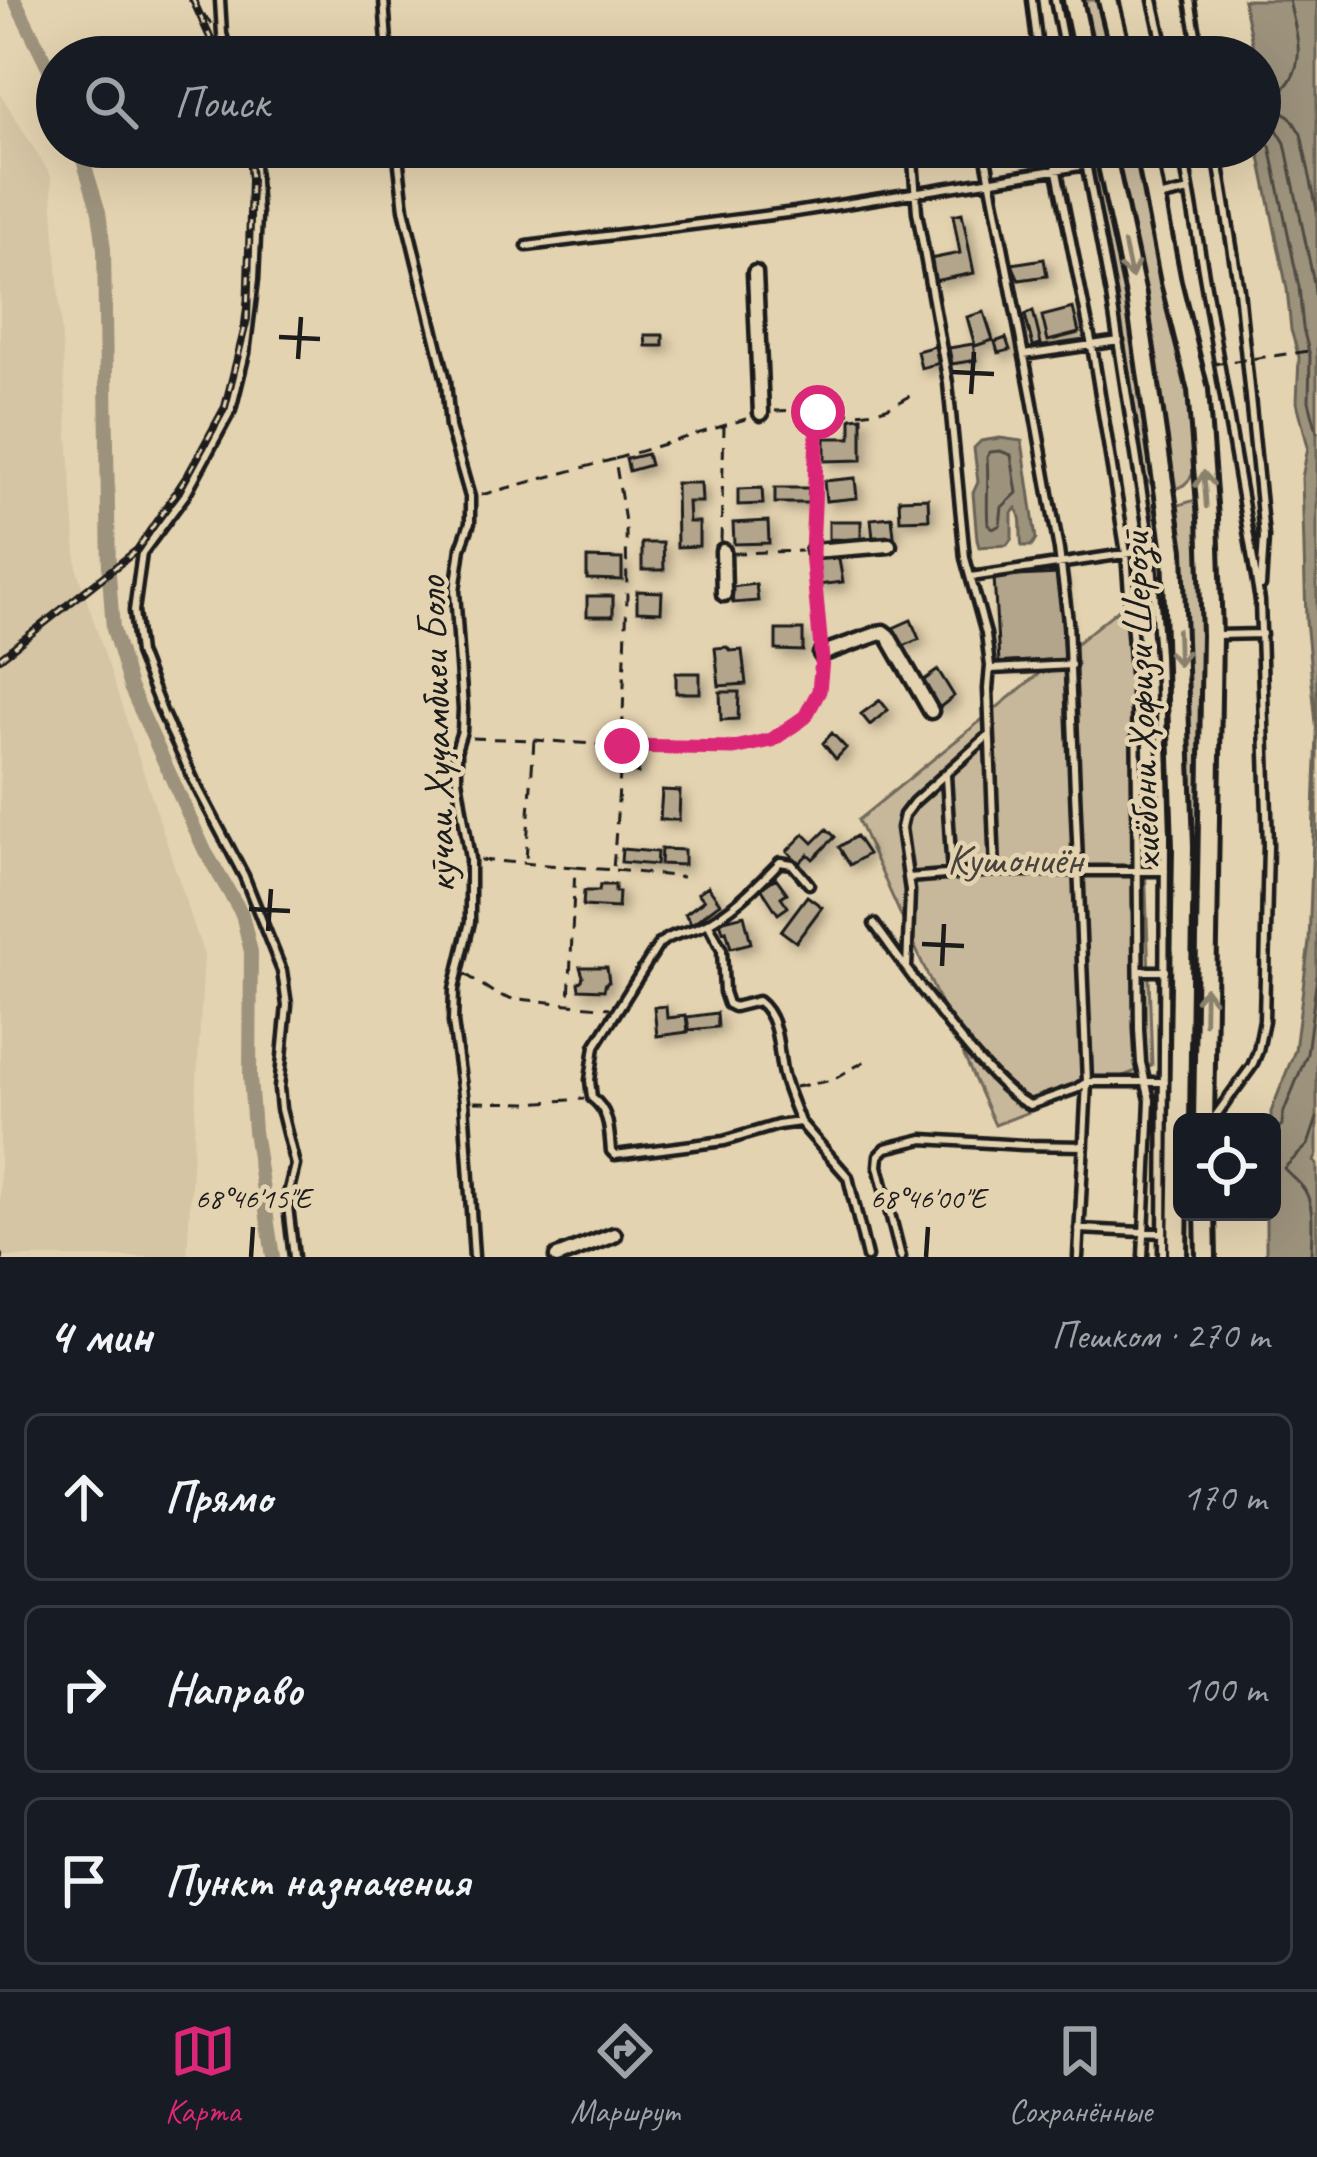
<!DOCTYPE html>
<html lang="ru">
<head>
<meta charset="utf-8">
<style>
	body { margin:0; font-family:Caveat,sans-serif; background:#20242c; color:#f1f3f6 }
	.controls { position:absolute; right:36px; bottom:36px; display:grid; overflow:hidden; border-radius:18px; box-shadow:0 12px 48px #0002 }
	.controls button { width:108px; height:108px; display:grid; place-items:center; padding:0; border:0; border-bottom:3px solid #363941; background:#171b24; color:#f1f3f6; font:60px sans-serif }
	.stop { position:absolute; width:36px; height:36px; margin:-27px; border:9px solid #db2777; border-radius:50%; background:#fff }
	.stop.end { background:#db2777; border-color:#fff; box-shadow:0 3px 12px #0008 }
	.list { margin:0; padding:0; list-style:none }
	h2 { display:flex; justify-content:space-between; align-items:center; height:156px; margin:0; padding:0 48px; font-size:51px }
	h2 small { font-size:39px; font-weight:400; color:#9ea1a6 }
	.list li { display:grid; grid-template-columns:78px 1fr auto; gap:36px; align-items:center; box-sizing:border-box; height:168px; margin:0 24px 24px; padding:0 24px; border:3px solid #363941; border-radius:18px }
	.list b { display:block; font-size:45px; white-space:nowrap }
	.list em { font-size:39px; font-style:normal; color:#9ea1a6 }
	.icon { flex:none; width:66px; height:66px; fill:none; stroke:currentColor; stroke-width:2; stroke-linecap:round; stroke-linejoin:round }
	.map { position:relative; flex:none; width:1317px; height:1257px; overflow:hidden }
	.search { position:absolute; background:#171b24; box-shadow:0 12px 48px #0002; left:36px; right:36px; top:36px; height:132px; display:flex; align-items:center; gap:30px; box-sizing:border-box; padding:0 42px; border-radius:66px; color:#9ea1a6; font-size:45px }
	.sheet { height:732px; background:#171b24 }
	nav { display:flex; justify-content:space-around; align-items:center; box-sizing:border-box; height:168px; border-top:3px solid #363941; background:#171b24; font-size:33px; color:#9ea1a6 }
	nav a { display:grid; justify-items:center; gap:6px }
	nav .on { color:#db2777 }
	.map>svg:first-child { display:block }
	.built { fill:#d5c5a5 }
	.green { fill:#c7b89b; stroke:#726a5c; stroke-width:3 }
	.water { fill:#9d927c; stroke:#696356; stroke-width:3 }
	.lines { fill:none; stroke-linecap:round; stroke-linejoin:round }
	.shore { stroke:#504b42; stroke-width:3 }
	.canal { stroke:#9d927c; stroke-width:14 }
	.building { fill:#b3a58b; stroke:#1c1c1c; stroke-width:3; filter:url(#shadow) }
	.lane-casing { stroke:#1c1c1c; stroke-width:15 }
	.street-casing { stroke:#1c1c1c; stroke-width:21 }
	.secondary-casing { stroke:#1c1c1c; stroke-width:26 }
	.path { stroke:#1c1c1c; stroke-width:3; stroke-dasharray:12 9; stroke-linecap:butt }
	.lane { stroke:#e4d3b0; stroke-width:6 }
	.street { stroke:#e4d3b0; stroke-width:12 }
	.secondary { stroke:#e4d3b0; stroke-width:16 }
	.rail-casing { stroke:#1c1c1c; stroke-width:8 }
	.rail { stroke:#e4d3b0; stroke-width:3; stroke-dasharray:9; stroke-linecap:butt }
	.path-bridge { stroke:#1c1c1c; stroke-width:3; stroke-dasharray:12 9; stroke-linecap:butt }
	.oneway { stroke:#8a816d }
	.route { stroke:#db2777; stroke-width:15 }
	.ticks { fill:none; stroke:#1c1c1c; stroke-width:4.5 }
	.labels { text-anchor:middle; stroke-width:9; stroke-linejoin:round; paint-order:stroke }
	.street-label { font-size:42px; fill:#1c1c1c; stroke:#e4d3b0 }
	.park-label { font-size:42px; fill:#47433c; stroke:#e4d3b0 }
	.ticks-label { font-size:30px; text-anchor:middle; fill:#1c1c1c; stroke:#e4d3b0; stroke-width:9; stroke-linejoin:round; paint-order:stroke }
</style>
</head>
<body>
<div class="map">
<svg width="1317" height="1257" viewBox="0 0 1317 1257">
	<defs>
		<filter id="shadow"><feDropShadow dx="5.5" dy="5.5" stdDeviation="6" flood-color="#0004"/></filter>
	</defs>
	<rect width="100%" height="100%" fill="#e4d3b0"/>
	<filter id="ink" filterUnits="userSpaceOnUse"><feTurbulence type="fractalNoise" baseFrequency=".00833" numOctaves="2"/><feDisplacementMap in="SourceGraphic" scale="24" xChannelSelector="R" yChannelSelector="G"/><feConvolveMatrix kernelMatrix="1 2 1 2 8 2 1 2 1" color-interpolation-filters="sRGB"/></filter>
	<g filter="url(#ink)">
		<!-- built -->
		<path class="built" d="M0,93l51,83 26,394 127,386 -17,301h-187z"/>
		<!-- green -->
		<path class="green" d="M1063,0h40l11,57h-42z
			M1100,147l38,2 52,239 6,77c-7,26 -30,32 -50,15l-54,-321z
			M1199,499l8,92 -3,231 -15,9 -11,-191 -25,-116 -1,-19 20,2z
			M1136,595l16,470 -157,60 -137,-305z
			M1205,833v289h-21l6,-282z"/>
		<!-- water -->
		<path class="water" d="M1243,0h74v1155l-3,6 3,4v92h-51v-45h6l-1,-100 24,-62 14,-108 8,-208 -11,-114 -4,-142 6,-31 -11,-45 2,-45 -8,-27 -4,-41 -29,-142 2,-90h-8l2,-5z
			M1000,438l22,3 14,98 -5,7h-9c-3,-13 2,-27 -6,-38l-4,5v25l-5,7 -28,2 -2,-7 -4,-47 5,-11 -4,-34 7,-7z"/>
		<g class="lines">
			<!-- shore -->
			<path class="shore" d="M1289,0c5,25 17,55 2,79 -5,9 -14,15 -20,22l20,17 10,16 16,76
				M1260,120l16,8 9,15 29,140 3,33
				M1260,136l10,10 29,141 4,41 7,28 -1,45 8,31
				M1000,451l11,4 6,38 -15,14 -2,18 -7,4 -5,-5c-2,-23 1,-43 -1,-67l3,-5z
				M1272,1133l10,-8 1,-11 24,-60 10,-77
				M1311,1257c0,-22 5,-49 -7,-68 -6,-8 -14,-14 -20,-21l24,-23 9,-27"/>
			<!-- canal -->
			<path class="canal" d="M15,0l42,85
				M79,147l20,65 5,37 5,325 4,55 17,58 75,164 37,63 9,38 -1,125 4,54 19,126"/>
		</g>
		<!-- building -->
		<path class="building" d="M962,213l12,60 -40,8 -4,-22 30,-6 -7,-38z
			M1044,259l3,17 -28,4 -7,-16z
			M1073,308l6,25 -31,8 -6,-25z
			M1033,311l8,33 -8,2 -8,-31z
			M984,312l9,28 -18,6 -8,-29z
			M645,335h18v11h-17z
			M1006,338l4,12 -12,3 -3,-11z
			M973,344l3,16 -24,4 -3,-16z
			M935,346l5,17 -19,5 -4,-17z
			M862,417v43l-37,1v-23h26v-20z
			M647,454l3,11 -21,6 -3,-12z
			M855,478l2,20 -31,3 -2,-20z
			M676,483h25l1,19h-14l1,20h10v24l-22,1z
			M762,488l1,16 -25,1v-16z
			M775,488h34v15h-34z
			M928,498l1,21 -29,1 -1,-21z
			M892,517l2,19 -21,2 -2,-19z
			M768,521l1,22 -35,1 -1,-21z
			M829,521h32v19l-32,-1z
			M642,543h21l1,27h-22z
			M812,553l26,1 5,28 -26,3z
			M587,558l35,1v21l-35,-1z
			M1060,574l4,85 -65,4 -5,-86z
			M756,584l2,17 -25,2 -2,-16z
			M637,591l25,1 -1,20 -24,-1z
			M587,596h26v20h-26z
			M911,620l8,19 -18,8 -8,-19z
			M776,630h27v21l-27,-1z
			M727,647l3,4 12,-1 4,34 -27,2 -4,-38z
			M938,670l16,26 -15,12 -19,-25z
			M676,673h24v20h-24z
			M720,692h19l-1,27 -17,1z
			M880,700l8,10 -18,15 -9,-11z
			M832,733l14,15 -10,11 -13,-16z
			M627,748h12l-1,25 -11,-1z
			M662,790l18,1 -1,29h-19z
			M827,829l8,8 -22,22 -5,-5 -9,9 -12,-12 17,-17 9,9z
			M856,836l12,18 -18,11 -11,-18z
			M622,849l35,3 -1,13 -35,-3z
			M661,849l23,1v15l-24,-1z
			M776,878l11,15 -6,4 7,10 -10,7 -17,-26z
			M600,885h15v7h4l-1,16 -35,-2 1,-15h15z
			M708,886l12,17 -28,21 -7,-10 19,-14 -6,-7z
			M807,896l15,11 -26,35 -15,-11z
			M744,915l7,28 -20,5 -5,-18 -3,1 -3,-10z
			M580,967h27l2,15 -3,1 -2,7 -25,-1 -1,-6 4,-3 1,-4z
			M666,1006l1,12 19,-2 2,16 -31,4 -3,-29z
			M717,1013l1,14 -29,3 -2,-13z"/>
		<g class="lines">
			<defs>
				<path id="lane" d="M220,0l2,34 7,23
					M384,0l4,57
					M1032,0l7,57
					M1055,0l11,57
					M1153,0l13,57
					M1190,0l10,57
					M999,57l64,-14
					M253,147l4,69 -3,63 -9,74 -14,57 -46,85 -43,58 -8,58 5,42 24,61 30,65 51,97 38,95 5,34 -8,83 2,21 14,56 -8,33 7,59
					M397,147l7,62 42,172 4,46 20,70v26l-9,25 -6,43 8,118 -1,22 -5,16v32l13,80v63l-16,67 -1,33 11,80 10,155
					M912,147l5,65 31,171 17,175 21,76 4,32 -2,23 7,182h170
					M984,147l48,251 27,152 9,71 19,461 -9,175
					M1052,147l40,199 34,207 10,133 3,343 2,34 9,37 -7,157
					M1083,147l28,148 40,255 8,105 6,180 -2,422
					M1182,147l78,454 8,244 -4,175 -6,31 -6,15 -41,56
					M1216,147l23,143 19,185 6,62 -3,49
					M1158,198l31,-7
					M527,246l268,-34 291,-47
					M1024,355l95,-14
					M971,577l180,-27
					M1217,635l45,-1
					M991,669l80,-4
					M946,776l6,98
					M908,878l87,-7
					M809,884l-17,-20 -12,-2c-23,23 -46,48 -76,63 -15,7 -32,8 -45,19l-64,102 -5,34 2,18c18,13 17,33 19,53l4,4 109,-14 54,-16 22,-3 48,55 19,80
					M708,923l14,27 2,42 4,12 6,3 24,-6c22,17 19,48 25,74 4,16 11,31 17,47
					M874,924c29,39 116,166 156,181l46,-16 11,-7h78
					M907,969l3,-78 -9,-63 3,-13 10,-13 75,-67
					M1139,971h26
					M1079,1229l84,4
					M901,1257l-23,-91 1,-11 7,-7 37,-9 100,6 61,1"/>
				<path id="street" d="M755,273l6,140
					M723,551l1,43
					M813,551l76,-6
					M821,654l62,-22 5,4 43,75
					M557,1257l57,-22"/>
				<path id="secondary" d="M1073,0l12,57
					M1108,0l14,57
					M1104,147l32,148 37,256 10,296 -6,410
					M1145,147l26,135 27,108 10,128 4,117 -8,487
					M1205,1212l1,45"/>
			</defs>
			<!-- lane casing -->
			<use href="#lane" class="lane-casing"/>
			<!-- street casing -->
			<use href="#street" class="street-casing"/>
			<!-- secondary casing -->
			<use href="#secondary" class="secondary-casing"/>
			<!-- path -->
			<path class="path" d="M189,0l24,25
				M775,411c48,-4 96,15 137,-17
				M615,459l134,-41
				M481,495l134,-36 11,69 1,68 -5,150 -88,-6
				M813,536l4,-122
				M721,541l3,-114
				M733,553l68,-2
				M813,561l7,80
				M472,738l62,2 -8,120
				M480,860l95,7 -6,136
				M575,867l38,3 9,-124c73,0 189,24 199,-78
				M615,870l68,7
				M465,974l31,20 12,4 102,10
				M795,1087l38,-7 37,-22
				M474,1102l54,1 56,-4"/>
			<!-- lane -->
			<use href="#lane" class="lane"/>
			<!-- street -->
			<use href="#street" class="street"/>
			<!-- secondary -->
			<use href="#secondary" class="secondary"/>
			<defs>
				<path id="rail" d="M193,0l26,57
					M0,658l137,-108 52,-77 36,-66 22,-88 4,-140 -3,-32
					M0,1256v1"/>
			</defs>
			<!-- rail casing -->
			<use href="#rail" class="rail-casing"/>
			<!-- rail -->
			<use href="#rail" class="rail"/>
			<!-- path-bridge -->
			<path class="path-bridge" d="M1212,364l105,-14"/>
		</g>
		<!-- one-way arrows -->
		<defs><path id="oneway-shaft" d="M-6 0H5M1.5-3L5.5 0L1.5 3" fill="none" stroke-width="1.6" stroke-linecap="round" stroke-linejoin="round" transform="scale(3)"/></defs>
		<g class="oneway">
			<use href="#oneway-shaft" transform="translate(1128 261) rotate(78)"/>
			<use href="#oneway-shaft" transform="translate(1205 489) rotate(-94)"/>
			<use href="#oneway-shaft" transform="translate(1178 648) rotate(88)"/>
			<use href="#oneway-shaft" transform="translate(1205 1005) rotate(-89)"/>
		</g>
	</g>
	<g class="lines" filter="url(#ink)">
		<!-- route -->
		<path class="route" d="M622,746l112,2 38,-8 33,-23 14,-26 3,-31 -10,-107 6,-141"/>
	</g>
	<!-- ticks -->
	<path class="ticks" d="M279,337l41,2M298,359l3,-42M952,372l42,2M971,394l3,-42M249,909l41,2M268,931l3,-42M922,944l42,2M942,966l2,-42M251,1257l2,-30M926,1257l2,-30"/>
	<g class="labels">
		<!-- street labels -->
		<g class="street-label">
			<text transform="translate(1139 700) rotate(-92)" y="15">хиёбони Ҳофизи Шерозӣ</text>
			<text transform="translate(435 735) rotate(-92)" y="15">кӯчаи Хуҷамбиеи Боло</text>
		</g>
		<!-- park labels -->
		<g class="park-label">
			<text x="1015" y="873">Кушониён</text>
		</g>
	</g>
	<g class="ticks-label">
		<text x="253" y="1208">68°46'15"E</text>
		<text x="928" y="1208">68°46'00"E</text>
	</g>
</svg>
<div class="controls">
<button><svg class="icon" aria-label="locate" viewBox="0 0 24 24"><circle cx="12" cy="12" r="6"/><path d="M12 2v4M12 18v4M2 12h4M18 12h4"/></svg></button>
</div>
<div class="stop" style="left:818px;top:412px"></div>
<div class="stop end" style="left:622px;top:746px"></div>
<div class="search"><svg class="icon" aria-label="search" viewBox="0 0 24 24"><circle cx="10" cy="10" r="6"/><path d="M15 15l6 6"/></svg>Поиск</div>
</div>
<section class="sheet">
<h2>4 мин<small>Пешком · 270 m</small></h2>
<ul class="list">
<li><svg class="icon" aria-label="ahead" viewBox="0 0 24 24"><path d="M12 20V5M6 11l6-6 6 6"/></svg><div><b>Прямо</b></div><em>170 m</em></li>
<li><svg class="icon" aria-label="right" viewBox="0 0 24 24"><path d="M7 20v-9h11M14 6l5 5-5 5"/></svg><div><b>Направо</b></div><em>100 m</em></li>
<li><svg class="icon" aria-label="arrive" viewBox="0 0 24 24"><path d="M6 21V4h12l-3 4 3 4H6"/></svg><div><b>Пункт назначения</b></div></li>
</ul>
</section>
<nav>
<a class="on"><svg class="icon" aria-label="map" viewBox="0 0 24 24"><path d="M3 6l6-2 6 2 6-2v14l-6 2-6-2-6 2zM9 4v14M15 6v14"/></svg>Карта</a>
<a><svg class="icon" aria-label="directions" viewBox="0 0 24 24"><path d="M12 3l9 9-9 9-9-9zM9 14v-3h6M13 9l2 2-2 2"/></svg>Маршрут</a>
<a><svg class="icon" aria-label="saved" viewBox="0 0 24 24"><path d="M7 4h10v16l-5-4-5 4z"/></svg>Сохранённые</a>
</nav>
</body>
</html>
